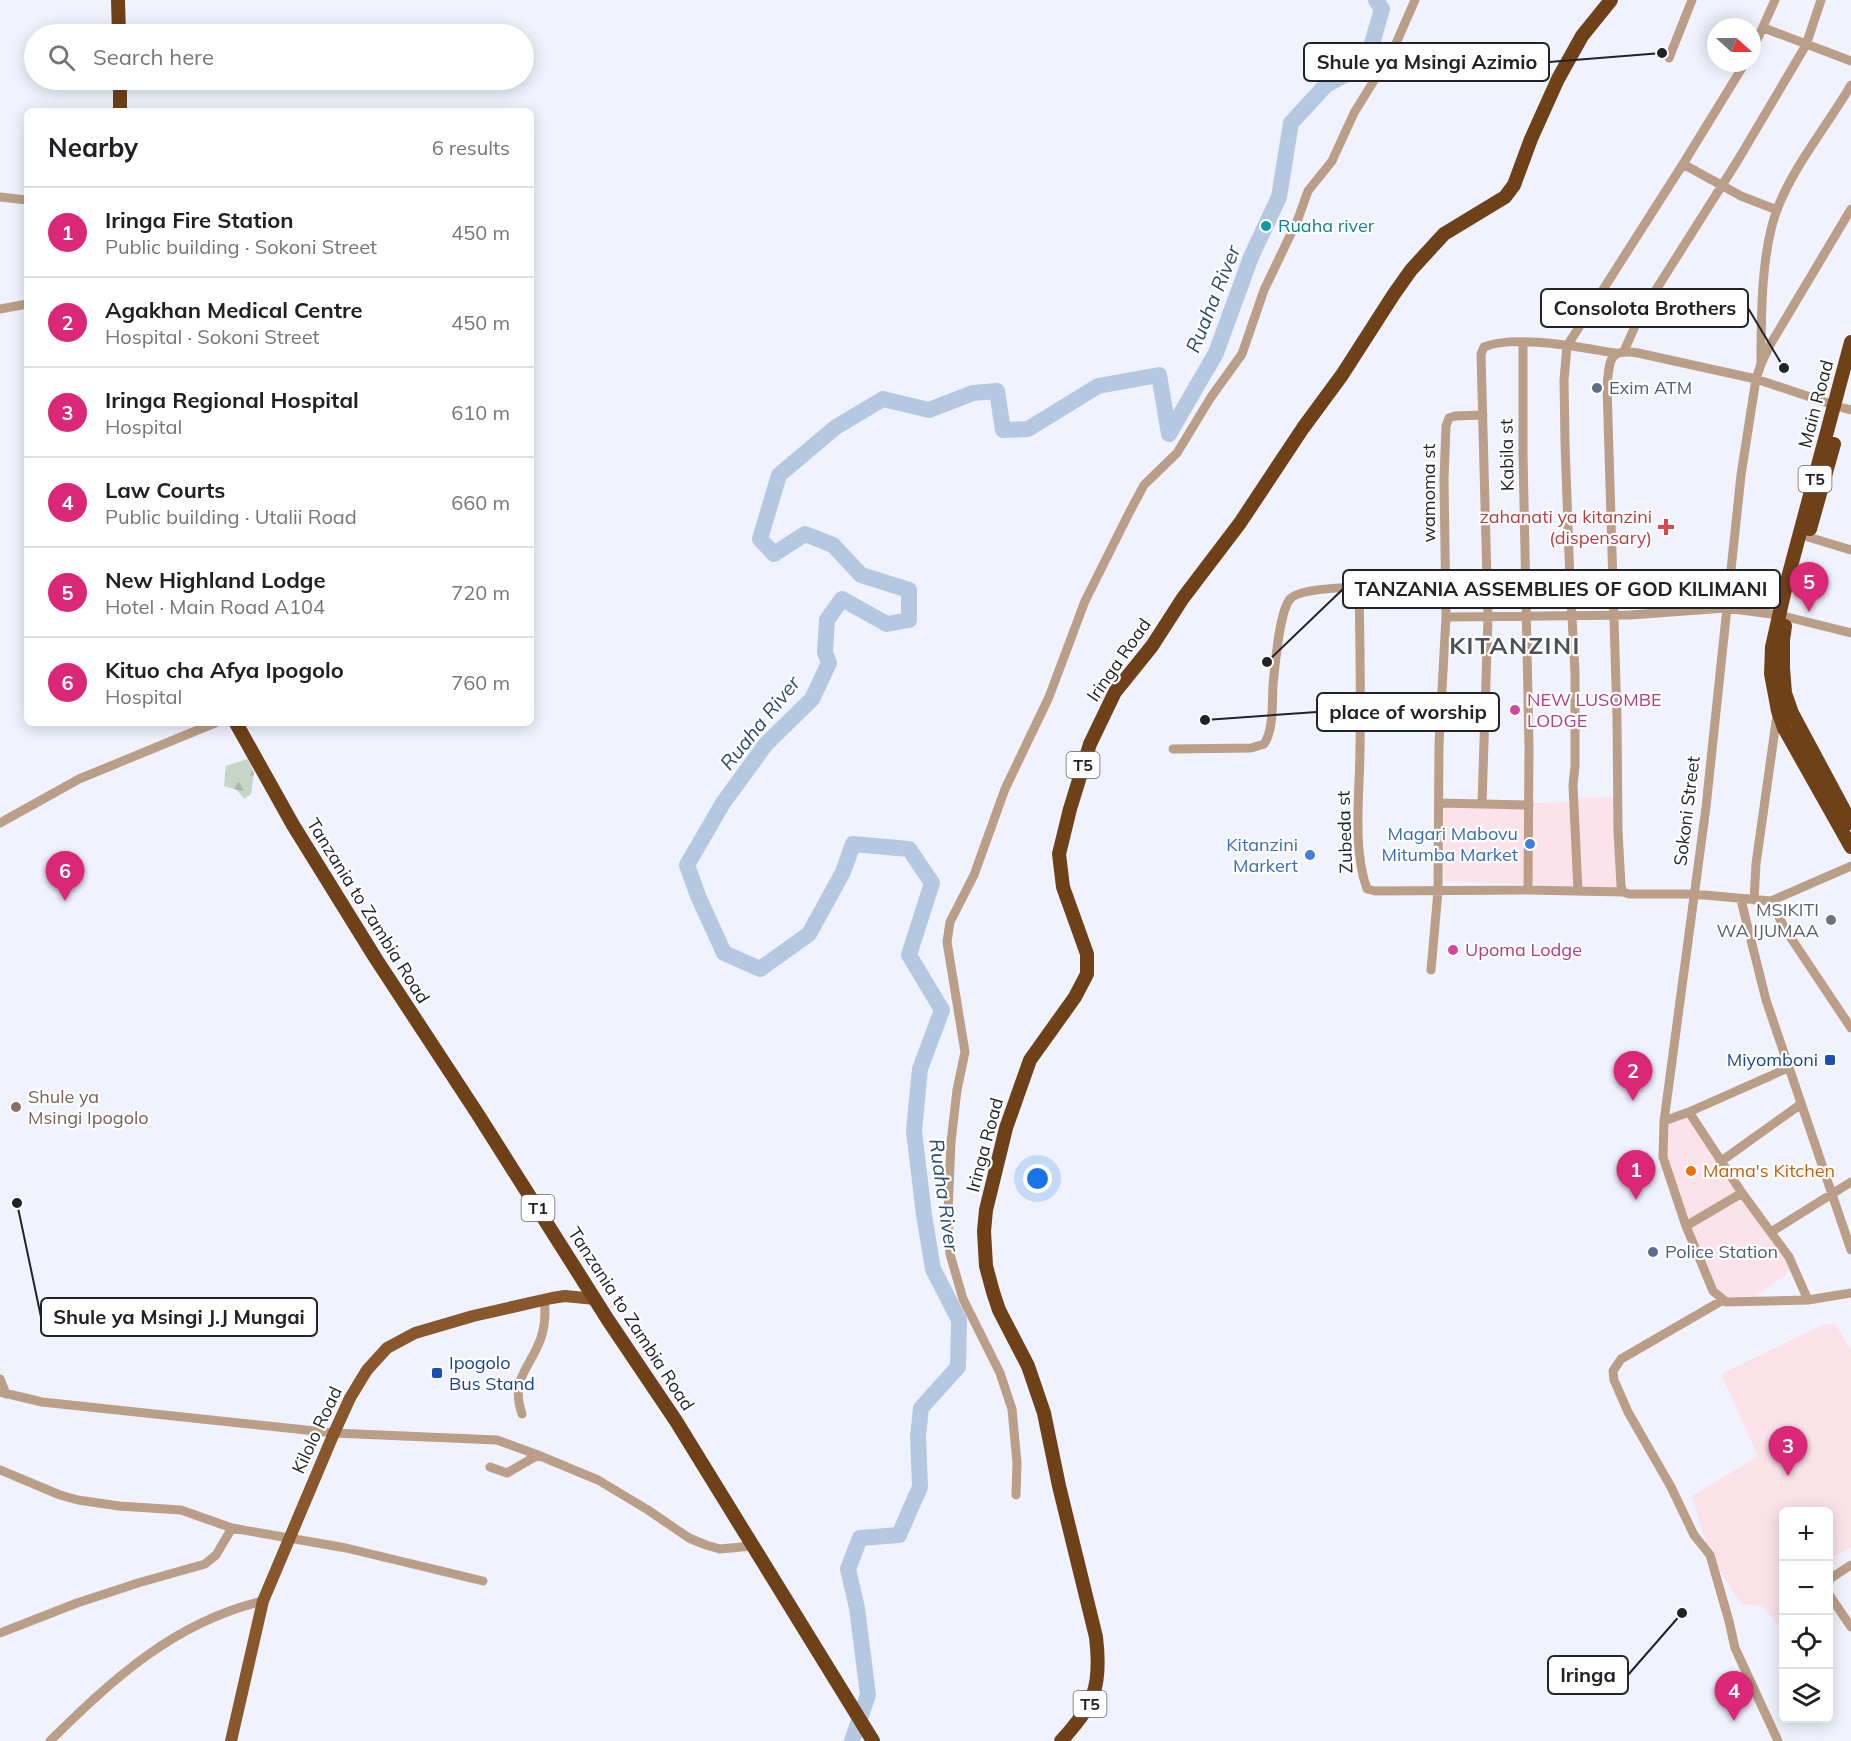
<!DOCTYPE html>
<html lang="en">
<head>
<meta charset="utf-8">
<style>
	body { margin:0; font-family:Mulish,sans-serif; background:#f2f2f2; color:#202124 }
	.controls { position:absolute; right:18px; bottom:18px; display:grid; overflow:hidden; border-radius:9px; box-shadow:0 3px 15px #0003 }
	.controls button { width:54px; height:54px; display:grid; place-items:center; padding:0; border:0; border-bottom:2px solid #e0e0e0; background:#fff; color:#202124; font:30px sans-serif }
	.compass { position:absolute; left:1707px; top:18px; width:54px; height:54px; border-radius:50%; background:#fff; box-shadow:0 3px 15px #0003; rotate:111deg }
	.you { position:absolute; left:1038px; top:1179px; width:21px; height:21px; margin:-15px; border:4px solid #fff; border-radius:50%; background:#1a73e8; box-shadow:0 0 0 9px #1a73e833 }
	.badge { display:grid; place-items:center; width:39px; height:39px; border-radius:50%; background:#db2777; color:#fff; font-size:20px; font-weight:700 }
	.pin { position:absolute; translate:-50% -50px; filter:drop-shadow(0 2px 3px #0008) }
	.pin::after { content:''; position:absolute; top:32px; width:21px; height:18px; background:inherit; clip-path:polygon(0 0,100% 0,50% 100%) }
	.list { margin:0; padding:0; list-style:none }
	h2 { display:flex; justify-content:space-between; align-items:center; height:78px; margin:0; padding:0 24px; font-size:26px }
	h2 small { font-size:20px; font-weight:400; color:#757577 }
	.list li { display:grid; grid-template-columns:39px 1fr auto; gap:18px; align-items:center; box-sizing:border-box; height:90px; padding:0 24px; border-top:2px solid #e0e0e0 }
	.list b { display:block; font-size:22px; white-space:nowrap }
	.list p { margin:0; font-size:20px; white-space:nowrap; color:#757577 }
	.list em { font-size:20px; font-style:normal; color:#757577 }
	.icon { flex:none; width:33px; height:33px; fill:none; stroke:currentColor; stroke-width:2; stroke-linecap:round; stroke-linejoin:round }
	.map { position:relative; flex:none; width:1851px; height:1741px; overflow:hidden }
	.search { position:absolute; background:#fff; box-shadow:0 3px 15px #0003; left:24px; top:24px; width:510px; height:66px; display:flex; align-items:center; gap:15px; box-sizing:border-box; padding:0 21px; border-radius:33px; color:#757577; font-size:22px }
	.panel { position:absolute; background:#fff; box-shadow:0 3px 15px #0003; left:24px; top:108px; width:510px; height:618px; border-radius:9px }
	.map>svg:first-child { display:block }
	.commercial { fill:#fbe2eb }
	.medical { fill:#fbe2e9 }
	.forest { fill:url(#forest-firs) }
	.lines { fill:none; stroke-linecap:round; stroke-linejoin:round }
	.river { stroke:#b4c8e2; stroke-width:16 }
	.minor { stroke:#bb9e88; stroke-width:9 }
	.major { stroke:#89572c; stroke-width:12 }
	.highway { stroke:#6e4118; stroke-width:14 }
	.culture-dot { fill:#0f9aa8; stroke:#fff; stroke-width:2 }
	.service-dot { fill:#5c6f8a; stroke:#fff; stroke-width:2 }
	.health-dot { fill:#e0444e; stroke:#fff; stroke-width:2 }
	.hotel-dot { fill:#d1479c; stroke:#fff; stroke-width:2 }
	.shop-dot { fill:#3f7fe0; stroke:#fff; stroke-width:2 }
	.worship-dot { fill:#6b7280; stroke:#fff; stroke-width:2 }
	.transit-dot { fill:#1a4fb4; stroke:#fff; stroke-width:2 }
	.education-dot { fill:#8d6e63; stroke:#fff; stroke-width:2 }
	.food-dot { fill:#e8710a; stroke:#fff; stroke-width:2 }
	.labels { text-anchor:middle; stroke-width:4.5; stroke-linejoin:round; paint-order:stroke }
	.shield { fill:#fff; stroke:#646568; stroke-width:1.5 }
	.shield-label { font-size:16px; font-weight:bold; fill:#212327 }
	.culture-label { font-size:18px; fill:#0d838f; stroke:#fff; text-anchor:start }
	.service-label { font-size:18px; fill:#4e5e75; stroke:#fff; text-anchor:start }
	.street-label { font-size:18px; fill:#212327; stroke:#fff }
	.health-label { font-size:18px; fill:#be3a42; stroke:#fff; text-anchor:end }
	.hotel-label { font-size:18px; fill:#b23c85; stroke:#fff; text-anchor:start }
	.shop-label { font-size:18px; fill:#366cbe; stroke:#fff; text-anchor:end }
	.worship-label { font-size:18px; fill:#5b616d; stroke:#fff; text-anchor:end }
	.transit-label { font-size:18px; fill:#164399; stroke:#fff; text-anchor:end }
	.education-label { font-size:18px; fill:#785e54; stroke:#fff; text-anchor:start }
	.food-label { font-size:18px; fill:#c56008; stroke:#fff; text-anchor:start }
	.water-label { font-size:20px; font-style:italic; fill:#2c4a70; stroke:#fff }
	.district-label { font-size:24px; font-weight:bold; letter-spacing:1.5px; fill:#4d4f58; stroke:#fff }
	.leader { fill:none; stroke:#212327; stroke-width:2 }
	.callout-dot { fill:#212327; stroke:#fff; stroke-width:2 }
	.callout { fill:#fff; stroke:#212327; stroke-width:2 }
	.callout-label { font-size:20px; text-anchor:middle; font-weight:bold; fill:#212327 }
</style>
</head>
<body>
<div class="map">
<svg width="1851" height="1741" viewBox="0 0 1851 1741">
	<defs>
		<pattern id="forest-firs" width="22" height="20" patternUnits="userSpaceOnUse" patternTransform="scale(1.5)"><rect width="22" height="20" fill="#c7d5c6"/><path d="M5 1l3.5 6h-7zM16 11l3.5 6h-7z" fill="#abb7aa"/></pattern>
	</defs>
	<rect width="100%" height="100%" fill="#f0f3fe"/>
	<!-- commercial -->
	<path class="commercial" d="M1614,797l2,91 -172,-7v-75l126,-4v-4z
		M1688,1114l109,152 -43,32 -30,-1 -14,-21 -20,-46 -25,-75 3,-32z"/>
	<!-- medical -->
	<path class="medical" d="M1835,1323l16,27v198l-22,11 -1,-47h-44l-1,111 -4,2 -18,-19 -20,-2 -32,-50 -17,-58 66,-40 -37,-82 99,-48z"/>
	<!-- forest -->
	<path class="forest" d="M248,759l6,14 -3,21 -7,5 -7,-9 -13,-4 2,-20z"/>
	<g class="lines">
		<!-- river -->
		<path class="river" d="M852,1741l16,-46 -11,-87 -9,-39 12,-31 39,-3 21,-48 -2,-51 3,-28 37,-41 1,-47 -26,-51 -9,-54 -10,-84 6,-62 22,-59 -33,-55 23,-72 -23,-34 -56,-5 -10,28 -34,62 -49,35 -36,-16 -26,-57 -11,-31 36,-62 43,-59 46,-45 17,-36 -4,-11 2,-32 15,-21 45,25 22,-4v-30l-48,-15 -28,-30 -28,-11 -31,20 -14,-15 19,-64 57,-48 47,-28 46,11 44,-17 24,-2 6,39 25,-1 70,-43 61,-11 10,59 47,-81 35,-96 28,-60 12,-74 35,-38 40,-21 16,-55 -6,-9"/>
		<!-- minor -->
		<path class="minor" d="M1764,28l87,33
			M1752,51l23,-51
			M1669,58l23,-58
			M1683,164l58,32 36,14
			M0,197l27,3
			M1851,209l-81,136 -9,19 -5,15 -15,96 -35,332 -42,314 -1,36 23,69 27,65 13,11 82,-2 43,-7
			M0,309l27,-5
			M1523,343v111l6,293 -1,143
			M1624,351l16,-36 98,-155 68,-115 15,-45
			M1761,362c0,-46 0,-112 17,-155 17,-43 49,-81 73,-122
			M1834,405l-78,-26 -118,-26c-30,-5 -28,7 -31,32l10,334 1,112 3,55 2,6 6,2h64l78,7 80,-35
			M1843,408l8,2
			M1808,537l43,13
			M1359,588c1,53 2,106 1,160 0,43 -8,100 7,141l8,2 153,-1 95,2
			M1446,617l184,-2 96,-7 53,7
			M1787,617l64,16
			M1173,749l78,-1 13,-4c10,-15 8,-41 9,-59 2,-18 6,-73 17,-86 15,-17 129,-11 155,-11
			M1440,803l89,2
			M1482,804l6,-186 -7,-264 3,-7c31,-13 98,1 132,6
			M0,823l79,-44 136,-56
			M1578,891l-5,-106 2,-19v-94l-5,-90 -5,-139 -1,-63 3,-34 116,-182 62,-101
			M1741,900l25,100 85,250
			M1754,900l2,-36 21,-149
			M1771,901l14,28 66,99
			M1431,970l7,-79 1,-147 7,-127 -2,-138 2,-53 3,-8 6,-2 28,-1
			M1689,1112l99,-44
			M1664,1121l25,-9 53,81 47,64 19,43
			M1720,1162l81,-58
			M1686,1226l56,-33
			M1771,1232l80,-50
			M1723,1300l-102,59 -8,12 1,9 14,32 43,75 23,48 16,20 19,66 6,27 43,93
			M0,1379l6,15
			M0,1392l42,10 292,31 163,7 41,15 60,25 50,30 41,28 17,7 14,4 32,-3
			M522,1414c-12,-36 8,-45 19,-76 4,-13 5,-25 3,-38
			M490,1467l17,6 31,-18
			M0,1470l60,25 18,5 41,6 62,4 51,18 114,20 137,33
			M1016,1495l1,-32 -5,-54 -12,-36 -37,-74 -13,-45 -2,-42 3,-70 6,-52 8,-38 -18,-110 3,-20 24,-47 31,-86 44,-92 36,-96 44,-88 15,-28 33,-32 34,-56 31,-43 22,-64 34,-71 10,-28 24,-30 22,-48 40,-65 21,-48
			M1828,1580l23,-15
			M1828,1593l23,34
			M0,1633l77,-30 61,-20 67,-19 11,-9 16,-27
			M50,1741c63,-62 124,-119 213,-140"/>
		<!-- major -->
		<path class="major" d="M231,1741l32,-140 71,-168 16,-35 17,-28 20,-22 28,-15 58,-17 79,-18 13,-2 30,3"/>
		<!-- highway -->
		<path class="highway" d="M118,0l1,34
			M120,80v31
			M1851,342l-65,243 -14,62 -1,27 7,37 6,17 67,119
			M1810,529l24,-85
			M1785,626l-2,14v28l2,25 7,20 59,110
			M236,723l57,102 83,134 101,154 131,207 68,101 197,320
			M1061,1741c33,-36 41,-54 35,-104l-37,-151 -15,-73 -16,-47 -29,-56 -6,-18 -7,-26 -2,-35 2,-21 20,-82 24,-68 45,-63 12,-23v-20l-24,-67 -4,-33 11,-45 20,-65 25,-52 37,-46 31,-48 57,-75 63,-95 39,-53 52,-81 17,-24 33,-36 61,-37 9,-12 17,-46 27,-60 24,-43 29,-36"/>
	</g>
	<!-- markers -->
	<circle class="culture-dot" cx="1266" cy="226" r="6"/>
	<g class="service-dot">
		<circle cx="1597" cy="388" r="6"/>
		<circle cx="1653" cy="1252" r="6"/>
	</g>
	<path class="health-dot" d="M1663 518h6v6h6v6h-6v6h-6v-6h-6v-6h6z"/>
	<g class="hotel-dot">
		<circle cx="1515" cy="710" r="6"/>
		<circle cx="1453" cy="950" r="6"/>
	</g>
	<g class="shop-dot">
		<circle cx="1530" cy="844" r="6"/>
		<circle cx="1310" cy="855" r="6"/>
	</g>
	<circle class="worship-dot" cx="1831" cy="920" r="6"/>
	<g class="transit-dot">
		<rect x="1824" y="1054" width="12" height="12" rx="3"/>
		<rect x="431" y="1367" width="12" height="12" rx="3"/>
	</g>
	<circle class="education-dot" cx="16" cy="1107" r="6"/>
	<circle class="food-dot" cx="1691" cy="1171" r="6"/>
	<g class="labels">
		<!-- shield labels -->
		<g class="shield">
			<rect x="1798.5" y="466" width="33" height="26" rx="4.5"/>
			<rect x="1066.5" y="752" width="33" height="26" rx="4.5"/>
			<rect x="521.5" y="1195" width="33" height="26" rx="4.5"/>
			<rect x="1073.5" y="1691" width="33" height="26" rx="4.5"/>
		</g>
		<g class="shield-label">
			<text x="1815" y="485">T5</text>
			<text x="1083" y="771">T5</text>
			<text x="538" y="1214">T1</text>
			<text x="1090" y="1710">T5</text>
		</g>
		<!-- culture labels -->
		<g class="culture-label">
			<text x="1278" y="232">Ruaha river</text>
		</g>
		<!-- service labels -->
		<g class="service-label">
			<text x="1609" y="394">Exim ATM</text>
			<text x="1665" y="1258">Police Station</text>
		</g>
		<!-- street labels -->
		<g class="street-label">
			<text transform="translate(1816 404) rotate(-75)" y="6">Main Road</text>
			<text transform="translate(1507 455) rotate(-91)" y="6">Kabila st</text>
			<text transform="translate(1429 493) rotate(-90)" y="6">wamoma st</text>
			<text transform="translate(1119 660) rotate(-55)" y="6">Iringa Road</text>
			<text transform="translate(1687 811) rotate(-83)" y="6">Sokoni Street</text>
			<text transform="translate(1345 832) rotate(-92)" y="6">Zubeda st</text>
			<text transform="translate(368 911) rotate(58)" y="6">Tanzania to Zambia Road</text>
			<text transform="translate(985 1145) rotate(-75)" y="6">Iringa Road</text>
			<text transform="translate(631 1319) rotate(57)" y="6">Tanzania to Zambia Road</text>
			<text transform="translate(317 1430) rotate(-65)" y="6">Kilolo Road</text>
		</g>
		<!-- health labels -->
		<g class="health-label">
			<text x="1652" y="523">zahanati ya kitanzini<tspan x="1652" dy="21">(dispensary)</tspan></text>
		</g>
		<!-- hotel labels -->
		<g class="hotel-label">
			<text x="1527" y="706">NEW LUSOMBE<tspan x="1527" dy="21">LODGE</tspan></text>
			<text x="1465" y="956">Upoma Lodge</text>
		</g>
		<!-- shop labels -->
		<g class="shop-label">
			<text x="1518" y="840">Magari Mabovu<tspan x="1518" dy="21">Mitumba Market</tspan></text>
			<text x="1298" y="851">Kitanzini<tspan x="1298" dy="21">Markert</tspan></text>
		</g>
		<!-- worship labels -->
		<g class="worship-label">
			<text x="1819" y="916">MSIKITI<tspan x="1819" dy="21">WA IJUMAA</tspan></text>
		</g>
		<!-- transit labels -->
		<g class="transit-label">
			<text x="1818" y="1066">Miyomboni</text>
			<text x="449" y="1369" text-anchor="start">Ipogolo<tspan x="449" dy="21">Bus Stand</tspan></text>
		</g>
		<!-- education labels -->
		<g class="education-label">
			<text x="28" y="1103">Shule ya<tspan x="28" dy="21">Msingi Ipogolo</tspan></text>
		</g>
		<!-- food labels -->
		<g class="food-label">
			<text x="1703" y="1177">Mama's Kitchen</text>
		</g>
		<!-- water labels -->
		<g class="water-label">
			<text transform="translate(1213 299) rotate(-68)" y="7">Ruaha River</text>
			<text transform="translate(760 723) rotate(-51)" y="7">Ruaha River</text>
			<text transform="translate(944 1195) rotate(82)" y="7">Ruaha River</text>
		</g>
		<!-- district labels -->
		<g class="district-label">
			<text x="1515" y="654">KITANZINI</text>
		</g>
	</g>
	<!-- callouts -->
	<path class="leader" d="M1662 53L1549 62M1784 368L1748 308M1267 662L1343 589M1205 720L1317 712M17 1203L41 1317M1682 1613L1628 1675"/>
	<g class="callout-dot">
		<circle cx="1662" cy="53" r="6"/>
		<circle cx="1784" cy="368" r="6"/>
		<circle cx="1267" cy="662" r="6"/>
		<circle cx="1205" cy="720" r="6"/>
		<circle cx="17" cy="1203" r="6"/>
		<circle cx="1682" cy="1613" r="6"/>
	</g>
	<g class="callout">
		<rect x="1304" y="43" width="245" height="38" rx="6"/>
		<rect x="1541" y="289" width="207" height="38" rx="6"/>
		<rect x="1343" y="570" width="437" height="38" rx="6"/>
		<rect x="1317" y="693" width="182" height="38" rx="6"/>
		<rect x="41" y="1298" width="276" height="38" rx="6"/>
		<rect x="1548" y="1656" width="80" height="38" rx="6"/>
	</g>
	<g class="callout-label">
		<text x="1427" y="69">Shule ya Msingi Azimio</text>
		<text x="1645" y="315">Consolota Brothers</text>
		<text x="1561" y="596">TANZANIA ASSEMBLIES OF GOD KILIMANI</text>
		<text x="1408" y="719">place of worship</text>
		<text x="179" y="1324">Shule ya Msingi J.J Mungai</text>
		<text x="1588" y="1682">Iringa</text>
	</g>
</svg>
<div class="controls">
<button>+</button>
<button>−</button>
<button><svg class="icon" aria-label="locate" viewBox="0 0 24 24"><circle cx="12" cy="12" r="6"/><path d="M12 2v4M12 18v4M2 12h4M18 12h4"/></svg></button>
<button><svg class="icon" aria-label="layers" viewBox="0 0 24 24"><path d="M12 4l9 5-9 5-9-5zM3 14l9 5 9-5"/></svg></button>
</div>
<svg class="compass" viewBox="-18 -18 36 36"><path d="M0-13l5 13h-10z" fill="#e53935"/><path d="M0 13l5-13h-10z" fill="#757577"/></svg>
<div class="you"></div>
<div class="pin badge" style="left:1636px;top:1200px">1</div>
<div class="pin badge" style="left:1633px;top:1101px">2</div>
<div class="pin badge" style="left:1788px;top:1476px">3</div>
<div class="pin badge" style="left:1734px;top:1721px">4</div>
<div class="pin badge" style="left:1809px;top:612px">5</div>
<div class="pin badge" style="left:65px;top:901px">6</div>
<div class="search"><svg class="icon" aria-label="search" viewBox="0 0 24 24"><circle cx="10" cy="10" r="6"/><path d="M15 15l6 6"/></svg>Search here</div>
<section class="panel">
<h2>Nearby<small>6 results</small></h2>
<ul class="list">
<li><span class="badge">1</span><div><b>Iringa Fire Station</b><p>Public building · Sokoni Street</p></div><em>450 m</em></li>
<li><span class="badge">2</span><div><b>Agakhan Medical Centre</b><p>Hospital · Sokoni Street</p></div><em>450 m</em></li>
<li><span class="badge">3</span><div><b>Iringa Regional Hospital</b><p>Hospital</p></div><em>610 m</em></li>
<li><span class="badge">4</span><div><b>Law Courts</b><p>Public building · Utalii Road</p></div><em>660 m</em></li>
<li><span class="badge">5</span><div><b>New Highland Lodge</b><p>Hotel · Main Road A104</p></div><em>720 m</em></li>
<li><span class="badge">6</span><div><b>Kituo cha Afya Ipogolo</b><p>Hospital</p></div><em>760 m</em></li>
</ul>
</section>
</div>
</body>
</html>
